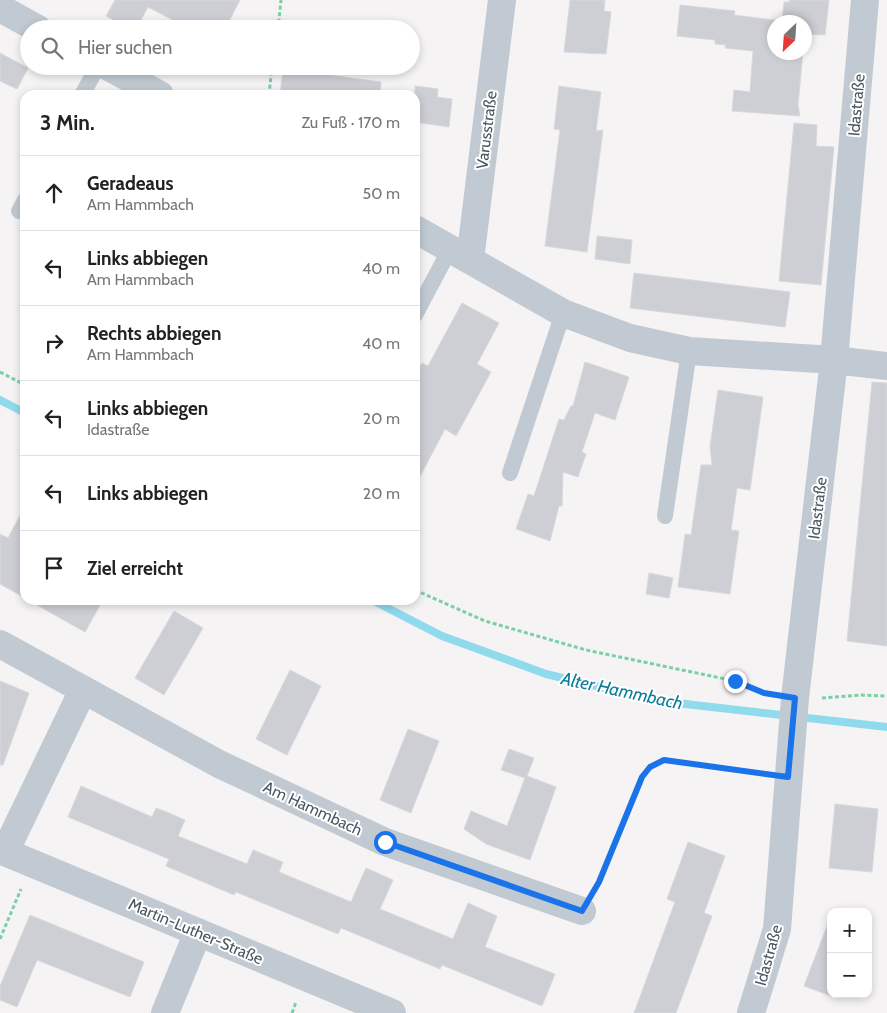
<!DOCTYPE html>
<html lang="de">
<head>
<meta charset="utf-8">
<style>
	body { margin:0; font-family:Cabin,sans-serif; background:#f2f2f2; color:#222 }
	.controls { position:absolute; right:15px; bottom:15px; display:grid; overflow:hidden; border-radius:10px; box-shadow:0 2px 8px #0003 }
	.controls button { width:45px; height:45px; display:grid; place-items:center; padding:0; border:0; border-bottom:1px solid #e0e0e0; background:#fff; color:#222; font:25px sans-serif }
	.compass { position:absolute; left:767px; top:15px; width:45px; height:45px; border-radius:50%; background:#fff; box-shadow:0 2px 8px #0003; rotate:205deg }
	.stop { position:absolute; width:15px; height:15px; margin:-11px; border:4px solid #1a73e8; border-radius:50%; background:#fff }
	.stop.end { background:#1a73e8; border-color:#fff; box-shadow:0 1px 5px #0008 }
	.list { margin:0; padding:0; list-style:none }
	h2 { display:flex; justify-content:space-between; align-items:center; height:65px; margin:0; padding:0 20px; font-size:21px }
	h2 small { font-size:16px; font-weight:400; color:#767676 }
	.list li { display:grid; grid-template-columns:32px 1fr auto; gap:15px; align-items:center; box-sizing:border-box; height:75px; padding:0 20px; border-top:1px solid #e0e0e0 }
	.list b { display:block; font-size:19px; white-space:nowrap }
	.list p { margin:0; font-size:16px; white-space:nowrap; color:#767676 }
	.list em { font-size:16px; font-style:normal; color:#767676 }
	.icon { flex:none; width:28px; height:28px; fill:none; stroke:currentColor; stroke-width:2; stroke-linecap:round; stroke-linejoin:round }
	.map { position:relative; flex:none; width:887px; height:1013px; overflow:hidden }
	.search { position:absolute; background:#fff; box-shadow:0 2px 8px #0003; left:20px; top:20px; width:400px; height:55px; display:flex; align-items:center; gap:12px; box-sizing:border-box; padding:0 18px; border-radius:28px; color:#767676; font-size:19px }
	.panel { position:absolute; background:#fff; box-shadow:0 2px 8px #0003; left:20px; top:90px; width:400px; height:515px; border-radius:15px }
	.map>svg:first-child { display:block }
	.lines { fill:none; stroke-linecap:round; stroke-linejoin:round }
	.stream { stroke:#90daee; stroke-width:8 }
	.building { fill:#cdcfd5; stroke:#d7d9de }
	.path { stroke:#7ad0a6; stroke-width:3; stroke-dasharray:4 2.5; stroke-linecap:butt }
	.lane { stroke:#c1cad2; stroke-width:16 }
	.street { stroke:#c1cad2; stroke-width:28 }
	.route { stroke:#1a73e8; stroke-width:6 }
	.labels { text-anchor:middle; stroke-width:4; stroke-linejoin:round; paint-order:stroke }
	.street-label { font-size:16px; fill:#4a5661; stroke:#fff }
	.water-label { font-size:18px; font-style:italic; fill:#0c7c9b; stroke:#fff }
</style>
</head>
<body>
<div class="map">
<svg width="887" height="1013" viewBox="0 0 887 1013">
	<rect width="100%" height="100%" fill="#f5f3f3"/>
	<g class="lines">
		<!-- stream -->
		<path class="stream" d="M0,400l25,13
			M372,600l70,36 104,38 113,27 228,26"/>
	</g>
	<!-- building -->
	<path class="building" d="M115,0h125l-15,29h-35l-42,-22 -12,22h-5l-25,-13z
		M570,0h35l-1,11 7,1 -5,42 -42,-2z
		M789,0h40l-4,35 -21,-1v-12h-30v30h29l-5,53 2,11 -68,-5 2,-21 16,2 3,-41 -28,-3 1,-3 -11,-1v-4l-38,-4 3,-31 55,6 -1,4 48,6 2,-19h5z
		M0,53l28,15 -11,21 -17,-8z
		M283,69l98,13 -1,13h-100z
		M415,86l23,3 -1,8 15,2 -3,28 -34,-5z
		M559,86l42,6 -5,39 7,-1 -16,122 -42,-6 15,-116 -6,-1z
		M794,123l23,2 -1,21 18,1 -13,138 -42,-4z
		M597,236l35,4 -2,24 -35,-5z
		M634,273l156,19 -5,35 -155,-19z
		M462,303l37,20 -22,41 14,8 -35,64 -11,-7 -30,57v-110l7,-13 6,3z
		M585,362l44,15 -14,43 -20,-7 -13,39 4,2 -8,23 -15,-5 -1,34h-3l-9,35 -34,-12 12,-35 6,2 25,-77 5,1 7,-14h2z
		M872,382l15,1v263l-40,-5z
		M718,390l45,7 -13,93 -13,-2 -6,42 8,1 -9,63 -52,-7 7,-53 6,1 10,-70h11l-2,-18z
		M25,506v92l-25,-14v-50l8,4z
		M649,573l24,5 -4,20 -23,-4z
		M28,600h75l-18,32z
		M174,611l29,17 -39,67 -29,-17z
		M290,670l31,16 -34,69 -31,-16z
		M0,681l29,12 -26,72h-3z
		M408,729l31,12 -28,72 -31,-13z
		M509,749l25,9 -7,18 29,11 -26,73 -44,-16 -22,-15 7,-18 36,15 18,-48 -24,-8z
		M81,786l71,31 4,-9 13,5 16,7 -7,16 69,28 6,-14 30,12 -4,10 72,30 15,-34 27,12 -13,29 73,30 15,-36 29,13 -12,31 70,27 -13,32 -100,-41 -2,4 -99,-41 -3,6 -102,-42 -2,3 -68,-29 3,-7 -101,-42z
		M835,804l43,5 -6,63 -43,-4z
		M688,842l37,14 -21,57 8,3 -36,97h-42l41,-111 -8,-3z
		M30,915l114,47 -14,35 -93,-37 -20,47 -17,-7v-14z
		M829,921l2,1v74l-27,-10z"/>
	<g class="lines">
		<!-- path -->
		<path class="path" d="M278,29l3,-29
			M269,95l3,-29
			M0,372l25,13
			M415,590l70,31 101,29 149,31 33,13
			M822,698l39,-3 26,1
			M595,888l11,-22 36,-89 8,-10 14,-7 99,14
			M0,939l21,-50
			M292,1013l4,-11"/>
		<!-- lane -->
		<path class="lane" d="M82,95l16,-29
			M19,211l6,-11
			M415,315l35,-66
			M510,473l53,-160
			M665,516l24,-165"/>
		<!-- street -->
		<path class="street" d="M0,8l38,21
			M107,66l53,29
			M415,229l148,84 67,25 59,13 145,9 53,6
			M470,260l32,-260
			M0,644l219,120 166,78 197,69
			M0,850l392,163
			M5,852l78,-162
			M165,1013l33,-81
			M751,1013l26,-84 18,-231 39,-338 31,-360"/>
	</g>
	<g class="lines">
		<!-- route -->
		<path class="route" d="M385,842l197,69 17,-29 43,-105 8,-10 14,-7 124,17 7,-79 -31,-5 -29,-12"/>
	</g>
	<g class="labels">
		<!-- street labels -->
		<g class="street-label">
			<text transform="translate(856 105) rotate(-85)" y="6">Idastraße</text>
			<text transform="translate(486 130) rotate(-83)" y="6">Varusstraße</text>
			<text transform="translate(817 508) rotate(-83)" y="6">Idastraße</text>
			<text transform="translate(313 808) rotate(25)" y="6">Am Hammbach</text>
			<text transform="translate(196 931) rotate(23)" y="6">Martin-Luther-Straße</text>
			<text transform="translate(768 955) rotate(-74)" y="6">Idastraße</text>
		</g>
		<!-- water labels -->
		<g class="water-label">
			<text transform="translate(622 691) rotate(12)" y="6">Alter Hammbach</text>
		</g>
	</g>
</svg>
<div class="controls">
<button>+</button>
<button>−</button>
</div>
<svg class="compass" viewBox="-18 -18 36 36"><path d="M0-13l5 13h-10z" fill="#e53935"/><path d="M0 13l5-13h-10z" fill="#767676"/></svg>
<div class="stop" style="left:385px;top:842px"></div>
<div class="stop end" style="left:735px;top:681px"></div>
<div class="search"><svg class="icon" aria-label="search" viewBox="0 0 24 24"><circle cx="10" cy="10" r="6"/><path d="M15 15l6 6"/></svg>Hier suchen</div>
<section class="panel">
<h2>3 Min.<small>Zu Fuß · 170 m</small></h2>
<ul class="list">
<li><svg class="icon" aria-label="ahead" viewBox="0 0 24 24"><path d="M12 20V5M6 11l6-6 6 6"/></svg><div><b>Geradeaus</b><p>Am Hammbach</p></div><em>50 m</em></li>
<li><svg class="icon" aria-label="left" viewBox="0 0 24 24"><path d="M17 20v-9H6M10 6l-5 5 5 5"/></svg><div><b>Links abbiegen</b><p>Am Hammbach</p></div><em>40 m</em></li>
<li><svg class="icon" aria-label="right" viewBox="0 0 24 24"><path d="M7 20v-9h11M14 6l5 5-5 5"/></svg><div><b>Rechts abbiegen</b><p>Am Hammbach</p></div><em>40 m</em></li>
<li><svg class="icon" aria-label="left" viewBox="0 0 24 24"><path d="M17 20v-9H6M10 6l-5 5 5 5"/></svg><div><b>Links abbiegen</b><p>Idastraße</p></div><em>20 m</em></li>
<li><svg class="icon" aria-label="left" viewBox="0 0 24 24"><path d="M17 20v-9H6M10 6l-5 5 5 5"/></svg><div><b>Links abbiegen</b></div><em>20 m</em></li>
<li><svg class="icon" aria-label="arrive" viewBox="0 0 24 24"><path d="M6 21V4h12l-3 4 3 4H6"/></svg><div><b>Ziel erreicht</b></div></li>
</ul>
</section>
</div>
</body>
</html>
